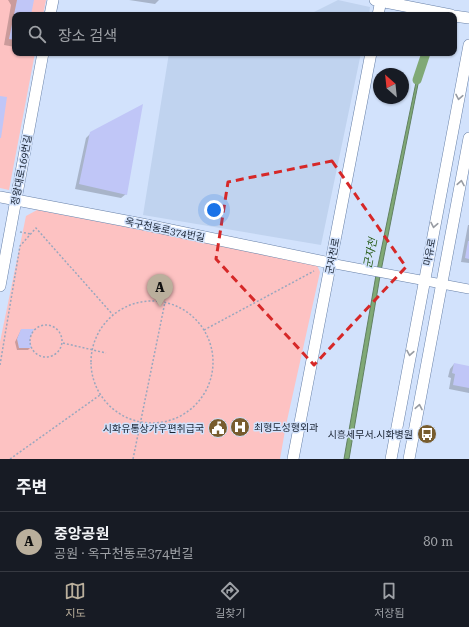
<!DOCTYPE html>
<html lang="ko">
<head>
<meta charset="utf-8">
<style>
	body { margin:0; font-family:"Roboto Serif","Noto Sans KR",serif; background:#20242c; color:#f1f3f6 }
	.compass { position:absolute; left:373px; top:68px; width:36px; height:36px; border-radius:50%; background:#171b24; box-shadow:0 1px 3px #0004; rotate:333deg }
	.you { position:absolute; left:214px; top:210px; width:14px; height:14px; margin:-10px; border:3px solid #fff; border-radius:50%; background:#1a73e8; box-shadow:0 0 0 6px #1a73e833 }
	.badge { display:grid; place-items:center; width:26px; height:26px; border-radius:50%; background:#baaf9c; color:#111; font-size:13px; font-weight:700 }
	.pin { position:absolute; translate:-50% -33px; filter:drop-shadow(0 1px 2px #0008) }
	.pin::after { content:''; position:absolute; top:21px; width:14px; height:12px; background:inherit; clip-path:polygon(0 0,100% 0,50% 100%) }
	.list { margin:0; padding:0; list-style:none }
	h2 { display:flex; justify-content:space-between; align-items:center; height:52px; margin:0; padding:0 16px; font-size:17px }
	h2 small { font-size:13px; font-weight:400; color:#9ea1a6 }
	.list li { display:grid; grid-template-columns:26px 1fr auto; gap:12px; align-items:center; box-sizing:border-box; height:60px; padding:0 16px; border-top:1px solid #363941 }
	.list b { display:block; font-size:15px; white-space:nowrap }
	.list p { margin:0; font-size:13px; white-space:nowrap; color:#9ea1a6 }
	.list em { font-size:13px; font-style:normal; color:#9ea1a6 }
	.icon { flex:none; width:22px; height:22px; fill:none; stroke:currentColor; stroke-width:2; stroke-linecap:round; stroke-linejoin:round }
	.map { position:relative; flex:none; width:469px; height:459px; overflow:hidden }
	.search { position:absolute; background:#171b24; box-shadow:0 1px 3px #0004; left:12px; right:12px; top:12px; height:44px; display:flex; align-items:center; gap:10px; box-sizing:border-box; padding:0 14px; border-radius:8px; color:#9ea1a6; font-size:15px }
	.sheet { height:112px; background:#171b24 }
	nav { display:flex; justify-content:space-around; align-items:center; box-sizing:border-box; height:56px; border-top:1px solid #363941; background:#171b24; font-size:11px; color:#9ea1a6 }
	nav a { display:grid; justify-items:center; gap:2px }
	nav .on { color:#baaf9c }
	.map>svg:first-child { display:block }
	.built { fill:#c0d3ef }
	.green { fill:#fdc2c2 }
	.water { fill:#80a976; stroke:#618162 }
	.shadow { fill:#0003 }
	.lines { fill:none; stroke-linecap:round; stroke-linejoin:round }
	.canal { stroke:#80a976; stroke-width:9 }
	.building { fill:#c0c6f7 }
	.minor-casing { stroke:#6881a8; stroke-width:10 }
	.tertiary-casing { stroke:#6881a8; stroke-width:12 }
	.path { stroke:#99a7be; stroke-width:1.5; stroke-dasharray:2 2; stroke-linecap:butt }
	.minor { stroke:#fff; stroke-width:9 }
	.tertiary { stroke:#fff; stroke-width:11 }
	.oneway { stroke:#989ca3 }
	.marked { fill:none; stroke:#d62828; stroke-width:3; stroke-dasharray:8 5; stroke-linejoin:round }
	.labels { text-anchor:middle; stroke-width:3; stroke-linejoin:round; paint-order:stroke }
	.street-label { font-size:10px; fill:#192332; stroke:#d2e2fc }
	.poi-label { font-size:10px; fill:#192332; stroke:#d2e2fc; text-anchor:end }
	.water-label { font-size:11px; font-style:italic; fill:#275c17; stroke:#d2e2fc }
</style>
</head>
<body>
<div class="map">
<svg width="469" height="459" viewBox="0 0 469 459">
	<rect width="100%" height="100%" fill="#d2e2fc"/>
	<!-- built -->
	<path class="built" d="M338,0l32,7 -1,8h-61z
		M169,53h192l-40,192 -178,-30z"/>
	<!-- green -->
	<path class="green" d="M0,0h46l-3,15h-28v38h20l-26,137 -9,-2z
		M37,210l279,53 4,9 -34,153 -6,34h-280v-117l26,-126z"/>
	<!-- water -->
	<path class="water" d="M419,68l2,1 -41,207 -31,183h-5l32,-184z"/>
	<!-- shadow -->
	<path class="shadow" d="M8,0h25l-3,15h-15v32l-11,-2 7,-40z
		M129,0h30l-4,4z
		M91,133l35,61 -5,4 -46,-9 11,-51z
		M468,225h1v38l-8,-1z
		M21,330l8,8 1,10 -2,2h-11l-2,-8z
		M454,364l15,3v26l-20,-4 2,-11 -3,-1 2,-8z"/>
	<g class="lines">
		<!-- canal -->
		<path class="canal" d="M417,80l9,-27"/>
	</g>
	<!-- building -->
	<path class="building" d="M17,0h17l-3,15h-16v25l-6,-1z
		M0,96l7,1 -6,41h-1z
		M143,104l-16,91 -48,-11 11,-52z
		M468,241h1v18l-4,-1z
		M21,329h13l-4,9 1,10h-12l-2,-9z
		M454,363l15,3v22l-16,-3 2,-11 -3,-1z"/>
	<g class="lines">
		<defs>
			<path id="minor" d="M330,263l139,26"/>
			<path id="tertiary" d="M375,0l76,15
				M50,15l3,-15
				M378,15l3,-15
				M454,16l15,2
				M0,197l142,27 188,39
				M0,286l43,-233
				M293,459l78,-406
				M391,459l78,-414
				M409,459l60,-321"/>
		</defs>
		<!-- minor casing -->
		<use href="#minor" class="minor-casing"/>
		<!-- tertiary casing -->
		<use href="#tertiary" class="tertiary-casing"/>
		<!-- path -->
		<path class="path" d="M20,232l11,2
			M91 362a61 61 0 1 1 122 0a61 61 0 1 1-122 0Z
			M30 341a16 16 0 1 1 32 0a16 16 0 1 1-32 0Z
			M204,330l110,-59
			M63,343l43,10
			M0,365l20,-119 16,-18 77,87
			M10,459l90,-64
			M133,459l32,-157"/>
		<!-- minor -->
		<use href="#minor" class="minor"/>
		<!-- tertiary -->
		<use href="#tertiary" class="tertiary"/>
	</g>
	<!-- one-way arrows -->
	<defs><path id="oneway-chevron" d="M-2-3.5L2.5 0L-2 3.5" fill="none" stroke-width="1.6" stroke-linecap="round" stroke-linejoin="round"/></defs>
	<g class="oneway">
		<use href="#oneway-chevron" transform="translate(459 97) rotate(101)"/>
		<use href="#oneway-chevron" transform="translate(461 183) rotate(-80)"/>
		<use href="#oneway-chevron" transform="translate(434 225) rotate(101)"/>
		<use href="#oneway-chevron" transform="translate(410 353) rotate(100)"/>
		<use href="#oneway-chevron" transform="translate(419 407) rotate(-79)"/>
	</g>
	<!-- marked area -->
	<path class="marked" d="M332,161l74,106 -92,98 -98,-106 12,-77z"/>
	<!-- icons -->
	<defs>
		<symbol id="hospital-disc" viewBox="-11 -11 22 22"><circle r="9.5" fill="#775c2e" stroke="#d2e2fc"/><path d="M-5-5h3v3.5h4V-5h3V5h-3V1.5h-4V5h-3Z" fill="#fff"/></symbol>
		<symbol id="civic-disc" viewBox="-11 -11 22 22"><circle r="9.5" fill="#775c2e" stroke="#d2e2fc"/><path d="M-.6-6.5H3V-4.5H.6V-3L4-1V1h2V6H-6V1h2V-1L-.6-3ZM-1.2 2.5V6h2.4V2.5Z" fill="#fff"/></symbol>
		<symbol id="bus-disc" viewBox="-11 -11 22 22"><circle r="9.5" fill="#775c2e" stroke="#d2e2fc"/><path d="M-5-6H5V4H4V6H2V4H-2V6H-4V4H-5ZM-3.5-4V0h7V-4ZM-3.5 1.2v1.5H-2V1.2ZM2 1.2v1.5H3.5V1.2Z" fill="#fff"/></symbol>
	</defs>
	<g fill-rule="evenodd">
		<use href="#hospital-disc" x="229" y="416" width="22" height="22"/>
		<use href="#civic-disc" x="207" y="417" width="22" height="22"/>
		<use href="#bus-disc" x="416" y="423" width="22" height="22"/>
	</g>
	<g class="labels">
		<!-- street labels -->
		<g class="street-label">
			<text transform="translate(21 170) rotate(-79)" y="4">정왕대로169번길</text>
			<text transform="translate(165 229) rotate(12)" y="4">옥구천동로374번길</text>
			<text transform="translate(429 252) rotate(-79)" y="4">마유로</text>
			<text transform="translate(332 256) rotate(-79)" y="4">군자천로</text>
		</g>
		<!-- poi labels -->
		<g class="poi-label">
			<text x="254" y="431" text-anchor="start">최형도성형외과</text>
			<text x="204" y="432">시화유통상가우편취급국</text>
			<text x="413" y="438">시흥세무서.시화병원</text>
		</g>
		<!-- water labels -->
		<g class="water-label">
			<text transform="translate(370 253) rotate(-79)" y="4">군자천</text>
		</g>
	</g>
</svg>
<svg class="compass" viewBox="-18 -18 36 36"><path d="M0-13l5 13h-10z" fill="#e53935"/><path d="M0 13l5-13h-10z" fill="#9ea1a6"/></svg>
<div class="you"></div>
<div class="pin badge" style="left:160px;top:307px">A</div>
<div class="search"><svg class="icon" aria-label="search" viewBox="0 0 24 24"><circle cx="10" cy="10" r="6"/><path d="M15 15l6 6"/></svg>장소 검색</div>
</div>
<section class="sheet">
<h2>주변<small></small></h2>
<ul class="list">
<li><span class="badge">A</span><div><b>중앙공원</b><p>공원 · 옥구천동로374번길</p></div><em>80 m</em></li>
</ul>
</section>
<nav>
<a class="on"><svg class="icon" aria-label="map" viewBox="0 0 24 24"><path d="M3 6l6-2 6 2 6-2v14l-6 2-6-2-6 2zM9 4v14M15 6v14"/></svg>지도</a>
<a><svg class="icon" aria-label="directions" viewBox="0 0 24 24"><path d="M12 3l9 9-9 9-9-9zM9 14v-3h6M13 9l2 2-2 2"/></svg>길찾기</a>
<a><svg class="icon" aria-label="saved" viewBox="0 0 24 24"><path d="M7 4h10v16l-5-4-5 4z"/></svg>저장됨</a>
</nav>
</body>
</html>
